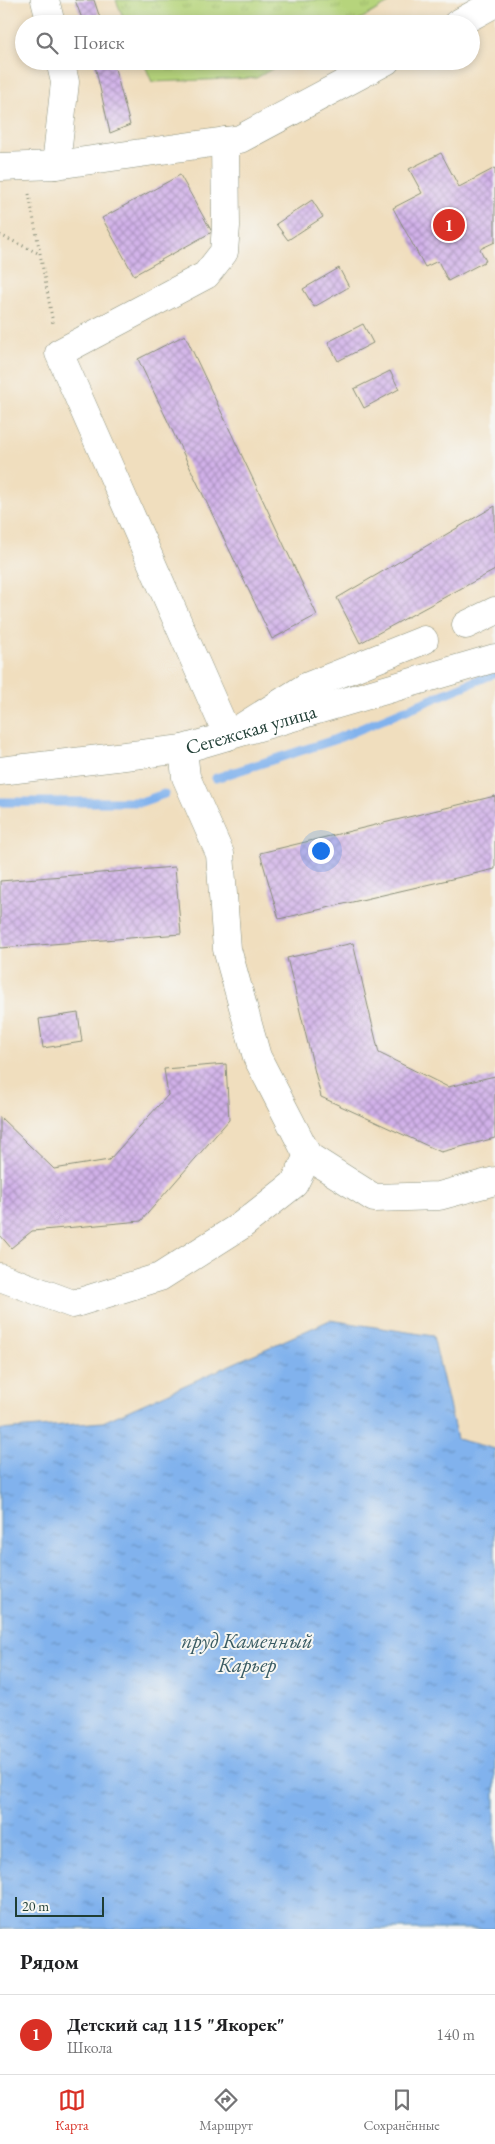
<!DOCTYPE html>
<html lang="ru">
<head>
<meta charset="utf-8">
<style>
	body { margin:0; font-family:"EB Garamond",serif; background:#f6f6f6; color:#202124 }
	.scale { position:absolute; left:15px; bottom:12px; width:89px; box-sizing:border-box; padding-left:5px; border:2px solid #1f3d34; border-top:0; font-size:14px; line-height:18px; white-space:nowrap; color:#1f3d34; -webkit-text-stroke:4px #f6f6f2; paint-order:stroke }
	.you { position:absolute; left:320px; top:850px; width:18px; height:18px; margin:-12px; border:4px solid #fff; border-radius:50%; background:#1a73e8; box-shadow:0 0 0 8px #1a73e833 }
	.badge { display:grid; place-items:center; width:32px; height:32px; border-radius:50%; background:#d93025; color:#fff; font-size:16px; font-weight:700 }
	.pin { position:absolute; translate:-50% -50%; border:2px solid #fff; box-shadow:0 1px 5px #0006 }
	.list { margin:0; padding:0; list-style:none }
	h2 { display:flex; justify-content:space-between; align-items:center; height:65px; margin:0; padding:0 20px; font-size:21px }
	h2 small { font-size:16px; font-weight:400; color:#757577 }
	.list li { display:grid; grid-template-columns:32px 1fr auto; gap:15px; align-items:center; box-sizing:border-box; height:80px; padding:0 20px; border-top:1px solid #e0e0e0 }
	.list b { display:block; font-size:19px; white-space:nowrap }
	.list p { margin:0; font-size:16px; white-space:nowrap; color:#757577 }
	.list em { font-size:16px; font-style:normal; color:#757577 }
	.icon { flex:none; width:28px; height:28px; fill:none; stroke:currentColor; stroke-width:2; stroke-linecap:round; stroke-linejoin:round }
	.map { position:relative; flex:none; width:495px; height:1929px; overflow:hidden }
	.search { position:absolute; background:#fff; box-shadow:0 2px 8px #0003; left:15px; right:15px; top:15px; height:55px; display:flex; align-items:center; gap:12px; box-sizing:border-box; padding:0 18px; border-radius:28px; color:#757577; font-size:19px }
	.sheet { height:145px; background:#fff }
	nav { display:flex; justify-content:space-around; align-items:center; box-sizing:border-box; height:70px; border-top:1px solid #e0e0e0; background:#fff; font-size:14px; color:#757577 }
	nav a { display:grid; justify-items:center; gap:2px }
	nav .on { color:#d93025 }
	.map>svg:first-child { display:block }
	.park { fill:url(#park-tufts); stroke:#6a8858 }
	.water { fill:url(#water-ripples); stroke:#507890 }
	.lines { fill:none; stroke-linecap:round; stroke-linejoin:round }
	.stream { stroke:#81b2ed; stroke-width:9 }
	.building { fill:url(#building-cross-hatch) }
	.minor-casing { stroke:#888e79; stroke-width:29 }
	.path { stroke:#888e79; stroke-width:3; stroke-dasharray:1 4; stroke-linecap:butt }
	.minor { stroke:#fff; stroke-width:28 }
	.labels { text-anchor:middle; stroke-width:4; stroke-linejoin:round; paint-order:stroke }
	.street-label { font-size:20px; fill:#1f3d34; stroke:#f6f6f2 }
	.water-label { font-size:21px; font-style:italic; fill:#385a62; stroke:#f6f6f2 }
</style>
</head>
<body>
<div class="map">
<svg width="495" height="1929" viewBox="0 0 495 1929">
	<defs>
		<pattern id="park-tufts" width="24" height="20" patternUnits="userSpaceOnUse" patternTransform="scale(1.25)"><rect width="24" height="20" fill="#b6d47b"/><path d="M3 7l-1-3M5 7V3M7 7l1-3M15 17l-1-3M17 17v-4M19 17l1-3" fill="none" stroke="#9cb76b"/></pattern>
		<pattern id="water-ripples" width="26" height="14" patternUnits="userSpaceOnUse" patternTransform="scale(1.25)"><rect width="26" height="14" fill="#81b2ed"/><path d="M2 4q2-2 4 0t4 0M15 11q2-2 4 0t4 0" fill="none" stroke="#6992c1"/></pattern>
		<pattern id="building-cross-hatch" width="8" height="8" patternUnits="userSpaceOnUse" patternTransform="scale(1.25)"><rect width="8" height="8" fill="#d1b1e9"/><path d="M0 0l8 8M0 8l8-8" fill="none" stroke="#a991be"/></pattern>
	</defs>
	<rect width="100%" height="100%" fill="#f6f6f2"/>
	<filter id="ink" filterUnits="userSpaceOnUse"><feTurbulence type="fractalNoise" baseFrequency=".02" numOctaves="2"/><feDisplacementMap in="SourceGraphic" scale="10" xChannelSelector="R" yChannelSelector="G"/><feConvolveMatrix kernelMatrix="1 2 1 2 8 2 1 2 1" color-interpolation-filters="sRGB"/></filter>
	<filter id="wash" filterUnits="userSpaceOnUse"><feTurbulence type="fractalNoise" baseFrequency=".0096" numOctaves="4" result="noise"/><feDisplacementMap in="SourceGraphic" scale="20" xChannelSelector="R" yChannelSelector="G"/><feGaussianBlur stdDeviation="1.12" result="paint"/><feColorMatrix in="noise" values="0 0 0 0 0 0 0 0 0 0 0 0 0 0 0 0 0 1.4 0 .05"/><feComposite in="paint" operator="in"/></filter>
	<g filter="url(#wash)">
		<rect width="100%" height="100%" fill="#f0debe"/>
		<!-- park -->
		<path class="park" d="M116,0h278l-42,24h-226z
			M143,61h143l-30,17 -104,4z"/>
		<!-- water -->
		<path class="water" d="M330,1320l103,16 24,103 38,10v480h-495v-499l103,-8z"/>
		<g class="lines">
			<!-- stream -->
			<path class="stream" d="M216,778l115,-37 164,-68
				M0,802h141l23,-8"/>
		</g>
		<g id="blocks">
			<!-- building -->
			<path class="building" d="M75,0h19l8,24h-18z
				M94,61h19l17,64 -20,8z
				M441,153l18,34 36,-19v74l-15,7 6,12 -38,20 -10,-20 -13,6 -32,-59 29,-15 -13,-24z
				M180,175l32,57 -78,43 -32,-57z
				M312,200l11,17 -35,23 -12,-16z
				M339,268l10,19 -35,20 -11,-18z
				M363,324l10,19 -35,18 -10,-19z
				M185,335l132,280 -45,24 -134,-280z
				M390,371l9,18 -35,19 -10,-19z
				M495,506v64l-135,73 -23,-45z
				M495,796v73l-216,50 -19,-66z
				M175,867l6,67 -181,14v-67z
				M353,943l26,110 69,34 47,-11v62l-54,14 -120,-55 -34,-139z
				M78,1013l4,29 -39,6 -4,-29z
				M226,1064l3,56 -88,101 -109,10 -21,17 -11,-13v-118l54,52 55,-9 59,-65 -4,-26z"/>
		</g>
	</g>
	<g filter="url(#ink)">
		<use href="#blocks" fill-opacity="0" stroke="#888e79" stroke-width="1"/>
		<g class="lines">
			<defs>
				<g id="minor">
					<path d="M45,0l6,24"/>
					<path d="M457,24l38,-21"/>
					<path d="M225,141l1,85 -2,26 -18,23 -147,78 169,383 78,-49 118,-47"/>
					<path d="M56,165l9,-83 -5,-21"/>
					<path d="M0,167l56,-2 184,-26 146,-78"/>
					<path d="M466,625l29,-14"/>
					<path d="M183,749l3,28 34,77 7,95 30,108 51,99 66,42 65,-2 56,-15"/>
					<path id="s1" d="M0,771l183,-22 312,-91"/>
					<path d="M0,1277l73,27 87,-27 82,-52 52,-41 14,-28"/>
				</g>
			</defs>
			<!-- minor casing -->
			<use href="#minor" class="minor-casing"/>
			<!-- path -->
			<path class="path" d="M29,194l24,129
				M0,235l40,19"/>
			<!-- minor -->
			<use href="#minor" class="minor"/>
		</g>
	</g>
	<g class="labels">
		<!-- street labels -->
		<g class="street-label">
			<text dy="7" stroke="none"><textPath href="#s1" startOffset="255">Сегежская улица</textPath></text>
		</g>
		<!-- water labels -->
		<g class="water-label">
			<text x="247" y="1648">пруд Каменный<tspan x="247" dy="24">Карьер</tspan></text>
		</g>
	</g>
</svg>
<div class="scale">20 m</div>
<div class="you"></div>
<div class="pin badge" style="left:449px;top:225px">1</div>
<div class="search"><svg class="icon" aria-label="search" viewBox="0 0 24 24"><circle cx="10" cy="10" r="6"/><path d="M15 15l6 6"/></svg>Поиск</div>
</div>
<section class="sheet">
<h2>Рядом<small></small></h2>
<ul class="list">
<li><span class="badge">1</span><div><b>Детский сад 115 &quot;Якорек&quot;</b><p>Школа</p></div><em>140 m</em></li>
</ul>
</section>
<nav>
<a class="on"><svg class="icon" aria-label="map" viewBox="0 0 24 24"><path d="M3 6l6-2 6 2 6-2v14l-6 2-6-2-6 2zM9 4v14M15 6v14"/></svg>Карта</a>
<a><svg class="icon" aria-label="directions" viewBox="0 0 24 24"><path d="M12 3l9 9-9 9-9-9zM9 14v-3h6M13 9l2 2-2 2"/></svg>Маршрут</a>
<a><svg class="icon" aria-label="saved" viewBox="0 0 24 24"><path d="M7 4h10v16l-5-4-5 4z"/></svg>Сохранённые</a>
</nav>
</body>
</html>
